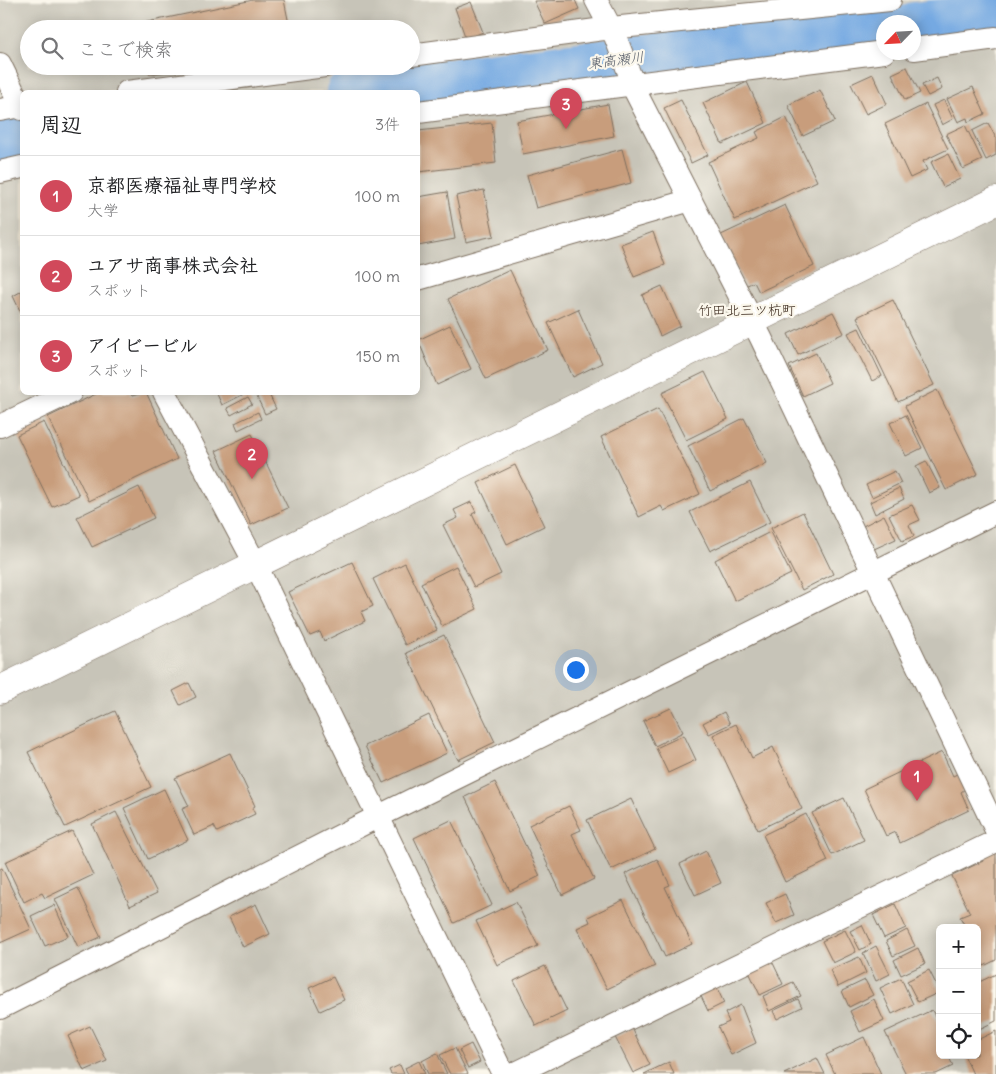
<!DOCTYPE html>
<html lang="ja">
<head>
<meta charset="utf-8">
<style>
	body { margin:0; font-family:Delius,"Klee One",sans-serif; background:#f6f6f6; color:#202124 }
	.controls { position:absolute; right:15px; bottom:15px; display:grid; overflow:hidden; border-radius:8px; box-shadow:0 2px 12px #0003 }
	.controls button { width:45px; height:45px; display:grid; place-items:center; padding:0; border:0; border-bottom:1px solid #e0e0e0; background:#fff; color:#202124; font:25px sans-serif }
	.compass { position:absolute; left:876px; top:15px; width:45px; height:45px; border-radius:50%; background:#fff; box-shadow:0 2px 12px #0003; rotate:245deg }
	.you { position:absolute; left:575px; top:669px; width:18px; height:18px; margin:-12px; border:4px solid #fff; border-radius:50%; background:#1a73e8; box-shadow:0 0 0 8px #1a73e833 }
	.badge { display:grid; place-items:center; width:32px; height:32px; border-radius:50%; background:#d1495b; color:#fff; font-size:16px; font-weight:700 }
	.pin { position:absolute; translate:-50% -41px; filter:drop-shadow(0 1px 2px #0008) }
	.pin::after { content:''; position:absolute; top:26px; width:18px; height:15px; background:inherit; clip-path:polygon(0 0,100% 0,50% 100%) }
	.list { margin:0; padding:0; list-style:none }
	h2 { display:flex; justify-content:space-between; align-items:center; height:65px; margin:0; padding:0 20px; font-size:21px }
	h2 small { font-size:16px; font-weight:400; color:#757577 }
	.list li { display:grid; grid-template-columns:32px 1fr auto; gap:15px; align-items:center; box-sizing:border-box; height:80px; padding:0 20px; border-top:1px solid #e0e0e0 }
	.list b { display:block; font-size:19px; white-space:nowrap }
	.list p { margin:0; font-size:16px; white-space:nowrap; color:#757577 }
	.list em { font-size:16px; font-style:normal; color:#757577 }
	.icon { flex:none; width:28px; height:28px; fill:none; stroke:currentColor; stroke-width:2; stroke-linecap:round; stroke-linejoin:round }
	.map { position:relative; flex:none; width:996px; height:1074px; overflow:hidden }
	.search { position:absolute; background:#fff; box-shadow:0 2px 12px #0003; left:20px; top:20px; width:400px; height:55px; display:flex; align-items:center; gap:12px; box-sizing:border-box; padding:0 18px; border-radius:28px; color:#757577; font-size:19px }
	.panel { position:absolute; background:#fff; box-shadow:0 2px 12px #0003; left:20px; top:90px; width:400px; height:305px; border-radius:8px }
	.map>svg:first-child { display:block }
	.industrial { fill:#c7c4b8; fill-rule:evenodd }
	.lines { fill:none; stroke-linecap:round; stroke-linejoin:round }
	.river { stroke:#75a9e2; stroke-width:44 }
	.building { fill:#c89d7c }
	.street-casing { stroke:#7c6e5e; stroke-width:24 }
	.secondary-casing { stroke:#7c6e5e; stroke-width:29 }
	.street { stroke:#fff; stroke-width:22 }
	.secondary { stroke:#fff; stroke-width:28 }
	.labels { text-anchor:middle; stroke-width:4.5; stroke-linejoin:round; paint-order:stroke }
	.water-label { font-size:14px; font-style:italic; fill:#4f5663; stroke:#fbf7ec }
	.neighbourhood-label { font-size:14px; fill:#3b2a1e; stroke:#fbf7ec }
</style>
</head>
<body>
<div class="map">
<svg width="996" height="1074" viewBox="0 0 996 1074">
	<rect width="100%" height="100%" fill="#fbf7ec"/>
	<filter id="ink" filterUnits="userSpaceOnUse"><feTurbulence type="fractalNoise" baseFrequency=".02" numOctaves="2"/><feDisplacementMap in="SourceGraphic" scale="10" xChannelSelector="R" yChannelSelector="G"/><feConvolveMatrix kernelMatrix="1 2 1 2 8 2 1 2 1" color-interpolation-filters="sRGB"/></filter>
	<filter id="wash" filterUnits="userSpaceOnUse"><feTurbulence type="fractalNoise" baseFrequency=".0096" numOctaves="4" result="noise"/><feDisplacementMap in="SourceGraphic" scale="20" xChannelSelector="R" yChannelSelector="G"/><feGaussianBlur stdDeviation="1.12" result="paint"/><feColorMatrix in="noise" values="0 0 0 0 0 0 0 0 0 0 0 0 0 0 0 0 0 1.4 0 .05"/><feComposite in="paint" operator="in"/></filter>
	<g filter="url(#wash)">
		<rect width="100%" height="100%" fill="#f6ebd6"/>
		<!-- industrial -->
		<path class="industrial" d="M0,0h996v1074h-996zM884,22h30v30h-30zM29,29h382v37h-382zM22,92h396v300h-396zM940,928h37v127h-37z"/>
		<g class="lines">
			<!-- river -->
			<path class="river" d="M914,24l82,-9
				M348,92l536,-65
				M0,144l22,-6"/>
		</g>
		<g id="blocks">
			<!-- building -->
			<path class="building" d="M253,0h31l6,29h-151l-1,-5z
				M575,0l4,9 -34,15 -11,-23z
				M471,2l12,30 -17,7 -11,-31z
				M147,66h65l1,2 -64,6z
				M907,67l13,26 -15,7 -13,-26z
				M873,74l14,30 -21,10 -15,-30z
				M937,78l5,11 -14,7 -6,-11z
				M747,82l19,41 -44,21 -19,-41z
				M973,87l12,27 -17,8 -1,-4 -9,4 -11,-23z
				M820,90l15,31 -32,15 -15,-31z
				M681,100l27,55 -17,8 -27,-55z
				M944,100l9,19 -11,6 -9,-20z
				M608,104l6,32 -91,18 -6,-33z
				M926,104l22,45 -25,12 4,9 -17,8 -25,-54z
				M786,117l31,64 -82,39 -27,-58 51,-24 -3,-6z
				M492,123l4,40 -78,9v-41z
				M988,123l8,15v17l-10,5 -14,-29z
				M965,125l17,35 -19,9 -17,-35z
				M622,149l9,34 -95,25 -9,-33z
				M948,154l12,25 -17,8 -12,-25z
				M484,190l10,46 -28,6 -10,-46z
				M447,192l8,47 -37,7v-49z
				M785,205l29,61 -55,26 -5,-10 -9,4 -24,-51z
				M653,232l12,33 -31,12 -13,-33z
				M510,270l38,80 -62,29 -38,-80z
				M662,286l18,40 -20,10 -18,-41z
				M22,291v24l-9,-19z
				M893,300l41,85 -36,17 -41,-85z
				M578,309l24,54 -29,14 -25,-54z
				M833,312l11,21 -46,22 -10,-21z
				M450,325l21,44 -34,16 -19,-45z
				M859,328l23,48 -10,5 -24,-48z
				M816,353l14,30 -27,13 -14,-30z
				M705,372l23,47 -42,21 -24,-47z
				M937,390l41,84 -32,16 -41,-84z
				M100,392h30l2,4 14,-4 31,67 -88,42 -41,-84z
				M216,392h32l-26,13z
				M260,392h8l8,17 -11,5 -9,-19z
				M248,397l4,7 -21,11 -4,-7z
				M658,409l42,85 -36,17 -3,-5 -22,11 -38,-80z
				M258,412l3,7 -23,11 -3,-7z
				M906,415l16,33 -16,8 -16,-33z
				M744,418l23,45 -57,28 -22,-45z
				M44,422l35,73 -27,12 -35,-72z
				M252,434l36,74 -37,17 -35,-74z
				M926,461l14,27 -11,5 -13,-27z
				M515,465l29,61 -37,18 -29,-61z
				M895,471l6,12 -29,14 -6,-12z
				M750,482l20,40 -60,29 -20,-39z
				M139,487l15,31 -62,29 -15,-30z
				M899,488l5,11 -29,15 -5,-12z
				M471,502l5,10 -4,2 29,60 -27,13 -31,-62 15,-7 -4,-8z
				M912,505l8,15 -11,5 5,11 -12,5 -13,-26z
				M803,512l30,62 -31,16 -31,-62z
				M884,515l12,24 -22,10 -11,-23z
				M770,532l21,42 -56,27 -20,-41z
				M352,562l21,44 -12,6 4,9 -41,20 -4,-9 -10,4 -22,-44z
				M405,563l32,67 -32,15 -32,-66z
				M456,566l21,43 -35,17 -21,-43z
				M444,635l51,107 -37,18 -52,-107z
				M189,683l7,14 -16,8 -7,-14z
				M671,708l12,24 -28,14 -12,-25z
				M115,711l36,76 -86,40 -37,-75z
				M724,712l6,12 -21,10 -6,-11z
				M429,715l18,38 -64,30 -18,-37z
				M736,724l16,34 21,-11 29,62 -44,21 -45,-95z
				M684,735l12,25 -28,13 -12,-25z
				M942,752l11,24 4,-2 8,15 -4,3 8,18 -69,33 -5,-11 -9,4 -22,-47z
				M230,753l25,53 -3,2 3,6 -38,18 -3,-6 -20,9 -12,-26 7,-3 -14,-28z
				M495,782l45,94 -30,15 -45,-94z
				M164,789l24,51 -40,19 -24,-51z
				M844,798l20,42 -32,15 -20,-42z
				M631,799l24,50 -44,21 -24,-50z
				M569,806l12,24 -9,4 22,45 -32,16 -33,-70z
				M116,812l41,81 -27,13 -38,-82z
				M806,814l22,47 -43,21 -22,-47z
				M451,820l41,85 -38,18 -40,-85z
				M72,831l21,44 -48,23 -3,-5 -18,9 -19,-40z
				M996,849v111l-12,6 -7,-14v-24h-11l-6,-11 10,-4 -18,-37 31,-15 -2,-5z
				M706,851l15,32 -26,12 -15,-31z
				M657,859l13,26 -5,2 27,57 -27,13 -40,-83z
				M2,868l29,61 -31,14v-74z
				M78,888l23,49 -23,10 -23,-48z
				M785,894l9,21 -18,8 -10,-20z
				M623,900l32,66 -48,23 -30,-61 13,-6 -2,-5z
				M516,902l22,44 -41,19 -21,-44z
				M256,904l14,30 -27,13 -14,-30z
				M895,904l11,24 -22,10 -11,-23z
				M54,905l14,31 -23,10 -14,-30z
				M862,925l9,19 -11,6 -10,-19z
				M845,930l11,22 -23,11 -11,-22z
				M907,930l8,16 -22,10 -7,-15z
				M876,946l14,28 -14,7 -13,-28z
				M918,948l7,16 -24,11 -7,-15z
				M859,957l7,16 -28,14 -8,-17z
				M772,961l11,23 -23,11 -11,-23z
				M545,966l22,45 -31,15 -22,-45z
				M929,970l11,22 -22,10 -11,-21z
				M996,974v47l-19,9v-47z
				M333,977l11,23 -24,11 -11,-23z
				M901,978l12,26 -21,10 -12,-26z
				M865,980l8,15 -24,12 -7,-16z
				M793,982l8,14 -32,15 -6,-15z
				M716,986l8,17 -16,8 -8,-17z
				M798,999l4,8 -25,12 -4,-8z
				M874,999l10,22 -24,11 -10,-21z
				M741,1005l15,38 -25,12 -13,-28 11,-5 -4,-9z
				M932,1010l8,16v29h8l5,11 -17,8h-30l-21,-42z
				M90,1026l17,35 -23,10 -16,-35z
				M632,1028l18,37 -17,8 -18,-36z
				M996,1031v43h-23l-9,-19h13v-15z
				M864,1037l17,37h-46l-9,-19z
				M471,1044l9,18 -12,6 -9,-18z
				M455,1048l13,26h-18l-10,-19z
				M437,1053l10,21h-19l-6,-13z
				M817,1058l8,16h-41z
				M419,1061l6,13h-17l-3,-6z
				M669,1062l5,12h-30z
				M400,1065l4,9h-13l-2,-4z"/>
		</g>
	</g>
	<g filter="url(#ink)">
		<use href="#blocks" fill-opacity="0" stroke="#7c6e5e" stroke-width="1"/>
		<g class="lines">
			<defs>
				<path id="street" d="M596,0l19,36 16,42 1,7 129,253 235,492
					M914,49l82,-11
					M411,55l200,-27 279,-28
					M0,64l22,45
					M127,92l198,-26
					M0,110l22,-4
					M418,112l466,-60
					M0,172l22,-5
					M418,279l273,-79
					M164,392l92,173 247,509
					M0,426l71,-34
					M0,1008l377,-191 619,-305
					M514,1074l482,-233"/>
				<path id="secondary" d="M0,690l996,-489"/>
			</defs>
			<!-- street casing -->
			<use href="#street" class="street-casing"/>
			<!-- secondary casing -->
			<use href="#secondary" class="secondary-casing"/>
			<!-- street -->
			<use href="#street" class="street"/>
			<!-- secondary -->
			<use href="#secondary" class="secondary"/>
		</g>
	</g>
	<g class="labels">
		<!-- water labels -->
		<g class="water-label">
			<text transform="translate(616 60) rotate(-7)" y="5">東高瀬川</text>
		</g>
		<!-- neighbourhood labels -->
		<g class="neighbourhood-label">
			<text x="747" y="315">竹田北三ツ杭町</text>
		</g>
	</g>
</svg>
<div class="controls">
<button>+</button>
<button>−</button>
<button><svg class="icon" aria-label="locate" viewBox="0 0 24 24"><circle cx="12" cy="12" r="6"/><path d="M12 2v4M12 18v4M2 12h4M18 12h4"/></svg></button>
</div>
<svg class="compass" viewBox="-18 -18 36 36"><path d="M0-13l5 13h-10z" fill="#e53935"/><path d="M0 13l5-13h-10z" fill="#757577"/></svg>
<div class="you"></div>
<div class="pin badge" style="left:917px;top:801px">1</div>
<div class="pin badge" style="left:252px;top:479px">2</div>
<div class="pin badge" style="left:566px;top:129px">3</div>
<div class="search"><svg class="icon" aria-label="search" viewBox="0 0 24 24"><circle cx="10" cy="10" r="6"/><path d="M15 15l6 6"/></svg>ここで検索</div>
<section class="panel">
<h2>周辺<small>3件</small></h2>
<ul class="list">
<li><span class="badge">1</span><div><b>京都医療福祉専門学校</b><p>大学</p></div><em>100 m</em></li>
<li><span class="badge">2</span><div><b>ユアサ商事株式会社</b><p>スポット</p></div><em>100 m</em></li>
<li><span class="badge">3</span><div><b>アイビービル</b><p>スポット</p></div><em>150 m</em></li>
</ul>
</section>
</div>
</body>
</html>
